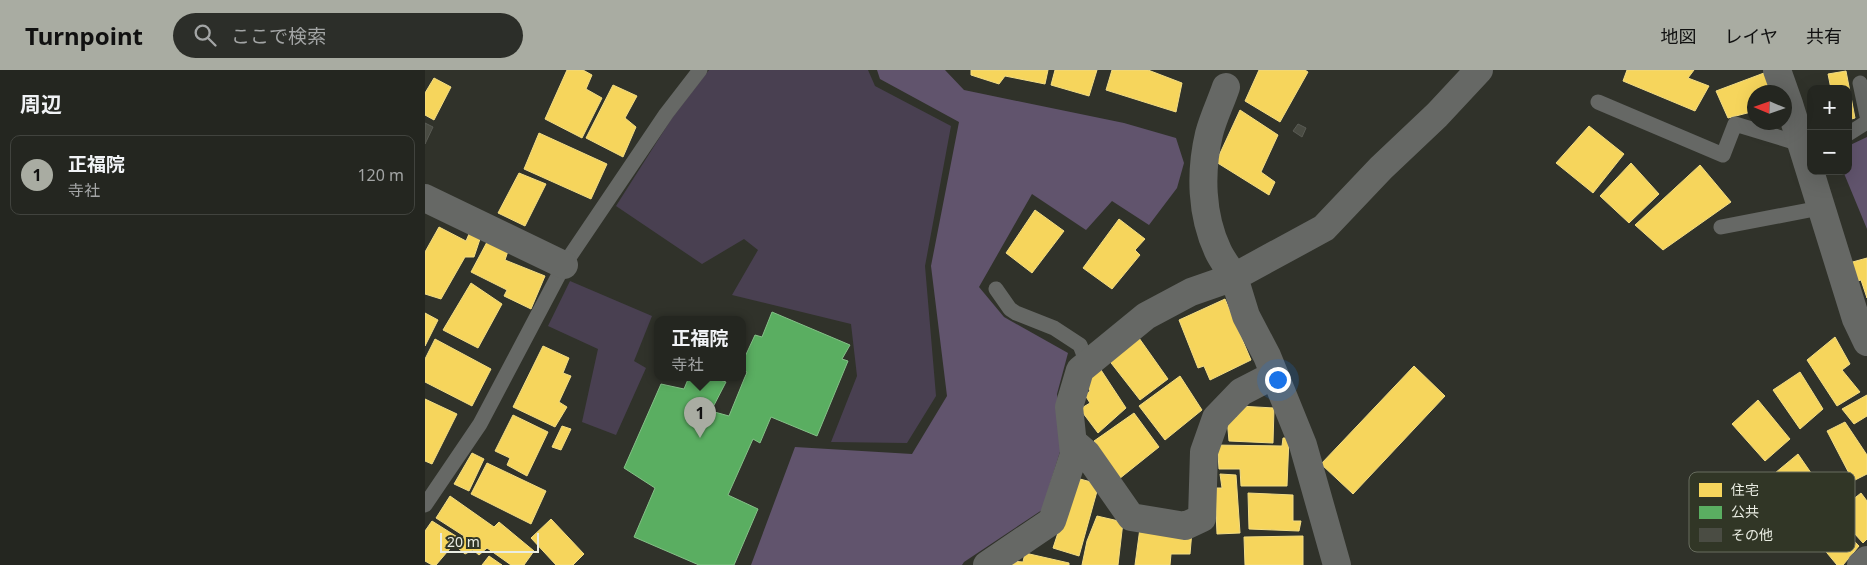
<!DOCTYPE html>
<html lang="ja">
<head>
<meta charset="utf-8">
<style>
	body { margin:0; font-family:"Noto Sans","Noto Sans JP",sans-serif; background:#2c2e29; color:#f1f3f6 }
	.controls { position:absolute; right:15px; top:15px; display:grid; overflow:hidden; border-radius:10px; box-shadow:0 5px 20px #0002 }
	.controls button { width:45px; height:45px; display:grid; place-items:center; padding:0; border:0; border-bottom:1px solid #41433e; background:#242620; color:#f1f3f6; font:25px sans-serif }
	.compass { position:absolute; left:1322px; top:15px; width:45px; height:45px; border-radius:50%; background:#242620; box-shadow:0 5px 20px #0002; rotate:272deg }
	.scale { position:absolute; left:15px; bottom:12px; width:99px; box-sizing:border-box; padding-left:5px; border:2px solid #eaede3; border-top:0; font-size:14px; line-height:18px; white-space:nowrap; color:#eaede3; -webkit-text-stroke:4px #313626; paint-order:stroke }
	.you { position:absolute; left:852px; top:309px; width:18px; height:18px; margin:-12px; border:4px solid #fff; border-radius:50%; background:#1a73e8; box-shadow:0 0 0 8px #1a73e833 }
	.badge { display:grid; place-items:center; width:32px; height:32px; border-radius:50%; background:#a9aca2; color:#111; font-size:16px; font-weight:700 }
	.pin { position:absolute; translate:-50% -41px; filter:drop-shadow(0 1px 2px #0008) }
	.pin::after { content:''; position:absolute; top:26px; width:18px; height:15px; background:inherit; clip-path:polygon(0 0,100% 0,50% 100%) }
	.popup { position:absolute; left:229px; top:246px; width:92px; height:65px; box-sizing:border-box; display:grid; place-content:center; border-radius:10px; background:#242620; filter:drop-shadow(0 1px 4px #0005); font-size:16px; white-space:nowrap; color:#a3a5a5 }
	.popup b { font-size:19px; color:#f1f3f6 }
	.popup::after { content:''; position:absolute; left:50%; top:100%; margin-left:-10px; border:10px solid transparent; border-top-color:#242620 }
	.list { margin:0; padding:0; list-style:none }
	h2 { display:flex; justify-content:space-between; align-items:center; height:65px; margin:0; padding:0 20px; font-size:21px }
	h2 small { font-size:16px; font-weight:400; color:#a3a5a5 }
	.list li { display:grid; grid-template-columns:32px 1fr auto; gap:15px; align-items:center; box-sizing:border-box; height:80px; margin:0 10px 10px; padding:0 10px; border:1px solid #41433e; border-radius:10px }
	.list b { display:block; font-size:19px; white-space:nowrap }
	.list p { margin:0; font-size:16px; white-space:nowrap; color:#a3a5a5 }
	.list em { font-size:16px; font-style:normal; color:#a3a5a5 }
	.icon { flex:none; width:28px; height:28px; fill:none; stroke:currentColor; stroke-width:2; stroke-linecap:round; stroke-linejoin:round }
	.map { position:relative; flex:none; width:1442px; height:495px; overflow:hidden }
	header { display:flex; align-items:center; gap:30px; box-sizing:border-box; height:70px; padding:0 25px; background:#a9aca2; color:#111 }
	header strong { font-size:24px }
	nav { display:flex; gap:28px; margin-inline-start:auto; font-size:18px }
	.search { width:350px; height:45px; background:#2c2e29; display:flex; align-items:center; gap:12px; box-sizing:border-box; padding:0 18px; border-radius:28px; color:#a3a5a5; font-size:19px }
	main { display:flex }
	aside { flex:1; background:#242620 }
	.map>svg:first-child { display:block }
	.green { fill:#494051 }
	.forest { fill:#61546d }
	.homes { fill:#f6d55c; stroke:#f2dc84 }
	.public { fill:#5aae61; stroke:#85c188 }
	.building { fill:#4a4c43; stroke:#595b54 }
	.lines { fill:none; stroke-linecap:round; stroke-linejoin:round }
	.service { stroke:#666865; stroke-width:15 }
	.minor { stroke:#666865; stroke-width:28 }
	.key { fill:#313626; stroke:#686d5f; stroke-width:1 }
	.key-label { font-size:14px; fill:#eaede3 }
</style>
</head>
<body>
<header>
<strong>Turnpoint</strong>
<div class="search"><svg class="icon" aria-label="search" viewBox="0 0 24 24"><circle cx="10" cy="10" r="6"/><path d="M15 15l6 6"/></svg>ここで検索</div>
<nav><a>地図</a><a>レイヤ</a><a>共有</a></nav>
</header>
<main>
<aside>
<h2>周辺<small></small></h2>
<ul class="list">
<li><span class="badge">1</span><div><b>正福院</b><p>寺社</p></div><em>120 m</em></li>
</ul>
</aside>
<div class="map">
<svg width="1442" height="495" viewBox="0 0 1442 495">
	<rect width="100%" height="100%" fill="#30322a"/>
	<!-- green -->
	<path class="green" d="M284,0h159l7,16 76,40 -26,140 11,130 -29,47 -76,-1 26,-66 -6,-52 -119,-29 26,-45 -14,-11 -42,25 -86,-58 56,-88z
		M145,211l82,35 -18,45 12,7 -30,67 -34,-13 16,-73 -50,-23z"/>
	<!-- forest -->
	<path class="forest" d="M452,0h68l19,20 160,33 52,15 8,25 -7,25 -28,37 -37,-24 -26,29 -54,-36 -53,93 25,30 64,36 -11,41 6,48 -21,68 -78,52 -2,3h-211l44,-118 117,7 35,-58 -16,-130 28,-144 -79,-43z
		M1442,67v92l-24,-58h5v-25z"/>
	<!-- homes -->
	<path class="homes" d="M142,0h16l9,5 -6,14 16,9 -20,40 -37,-19z
		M546,0h77l-3,14 -40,-8 -6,8 -28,-9z
		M630,0h42l-8,26 -38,-11z
		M687,0h36l34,13 -6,29 -70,-22z
		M834,0h46l3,2 -28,50 -35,-21z
		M1202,0h67l-6,8 21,8 -14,25 -72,-30z
		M1421,1l9,47 -7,2v-31h-17l-3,-15z
		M1339,3l7,19h-16v19l-27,7 -12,-27z
		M9,8l17,9 -17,33 -9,-5v-22z
		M188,15l24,11 -12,22 11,9 -13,30 -37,-19z
		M815,40l38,25 -17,37 14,10 -6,13 -53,-33z
		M1164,56l35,28 -31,39 -37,-30z
		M114,63l68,31 -16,35 -67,-30z
		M1206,93l28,31 -30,29 -29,-27z
		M1275,95l31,37 -68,48 -28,-25z
		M94,103l27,11 -21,42 -27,-13z
		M610,140l29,21 -32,42 -26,-20z
		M694,149l26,20 -10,11 5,5 -28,34 -29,-21z
		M14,157l27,14 3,-7 11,5 -6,18h-9l-24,42 -16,-5v-42z
		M62,172l21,9 -3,9 40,16 -14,33 -27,-13 3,-6 -36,-18z
		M1442,188v40l-6,-18 -7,2 -5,-19z
		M46,213l31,21 -24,44 -35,-18z
		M800,229l26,61 -41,20 -6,-14 -6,2 -19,-48z
		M0,243l13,7 -13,26z
		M1410,267l15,27 -8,6 18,22 -23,14 -30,-46z
		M714,268l29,41 -28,21 -32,-41z
		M10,269l56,30 -19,37 -47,-24v-23z
		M118,276l26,12 -6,15 8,3 -12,26 8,5 -12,20 -42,-20z
		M989,296l31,30 -92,98 -32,-30z
		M676,300l25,38 -28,25 -18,-24 10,-6 -5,-8 5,-4 -5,-10z
		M1375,302l23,37 -23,20 -27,-39z
		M755,306l22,34 -37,30 -26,-34z
		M1442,325v21l-13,8 -12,-15z
		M0,329l32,15 -25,50 -7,-3z
		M1333,330l32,39 -25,22 -33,-37z
		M814,336l35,2 -1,35 -44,-2 -2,-23 10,-1z
		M709,343l25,34 -40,32 -25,-38z
		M88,345l35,17 -21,44 -20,-11 3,-7 -15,-7z
		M1420,352l22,33v19l-14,7 -26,-50z
		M137,356l9,3 -10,21 -9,-3z
		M858,368h6l-2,48h-46l-1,-17h-21l-1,-15 -5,-9 69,1z
		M47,383l12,6 -15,32 -15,-7z
		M1373,384l29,42 -26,22 -32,-40z
		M62,393l59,28 -15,33 -60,-30z
		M795,404l16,1 4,58 -23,1 -2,-46h7z
		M651,408l23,6 -20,72 -26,-8z
		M823,423l45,2v26h8l-2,10 -50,-2z
		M1436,423l6,8v38l-4,4 -27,-30z
		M25,426l44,31 5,-5 35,29 -10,14h-13l-24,-17 -8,7 -6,-5 -8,4 -7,-6 6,-12 -28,-18z
		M1396,437l38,39 -16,19h-6l-34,-41z
		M672,446l26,6 -5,43h-36l5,-24z
		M126,449l33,35 -11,11h-17l-25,-27z
		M7,451l27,17 -23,27h-4l-7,-4v-30z
		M715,458l52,3 -2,23h-19l-1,11h-35z
		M878,466v29h-58l-1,-28z
		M600,483l44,10v2h-59l1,-4 12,1z
		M64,486l13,9h-20z"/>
	<!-- public -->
	<path class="public" d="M347,242l78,33 -8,14 6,2 -31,75 -46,-19 -11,26 -7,-4 -25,56 30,14 -24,56h-35l-65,-28 21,-49 -31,-20 37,-84 23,5 5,-12h22l15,5 -15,29 18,5 18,-44 -4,-2v-9l12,-26 7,2z"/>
	<!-- building -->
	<path class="building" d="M0,53l8,4 -8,17z
		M873,54l8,4 -4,9 -9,-6z"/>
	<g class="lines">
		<!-- service -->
		<path class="service" d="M1435,13l7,33
			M1173,32l125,53 12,-31 69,21
			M1423,64l19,-12
			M1296,157l99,-19
			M571,219l14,20 6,4 38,15 26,17 7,18
			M0,435l55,-81 84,-159 102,-151 34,-44"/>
		<!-- minor -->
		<path class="minor" d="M1352,0l12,34 67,215 11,23
			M0,128l139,67
			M648,372l14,12 44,63 54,9 17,-8 2,-66 12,-34 25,-26 33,-17
			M562,495l65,-44 22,-67 -5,-47 11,-37 66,-54 45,-24 43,-15c-5,-9 -12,-17 -16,-26 -17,-36 -18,-79 -9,-117 4,-16 12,-32 17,-47
			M912,495l-34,-120 -36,-89 -21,-40 -12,-39 90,-49 57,-60 56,-53 42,-45
			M1436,495l6,-5"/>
	</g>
	<!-- legend -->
	<rect x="1264" y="402" width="166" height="80" rx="8" class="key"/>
	<rect x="1274" y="413" width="23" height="14" fill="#f6d55c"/>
	<rect x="1274" y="436" width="23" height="13" fill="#5aae61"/>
	<rect x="1274" y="458" width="23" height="14" fill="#4a4c43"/>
	<g class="key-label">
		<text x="1306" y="425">住宅</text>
		<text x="1306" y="447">公共</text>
		<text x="1306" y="470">その他</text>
	</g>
</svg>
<div class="controls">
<button>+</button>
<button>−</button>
</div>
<svg class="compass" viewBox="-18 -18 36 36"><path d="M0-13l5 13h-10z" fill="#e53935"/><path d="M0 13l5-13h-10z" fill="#a3a5a5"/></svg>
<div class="scale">20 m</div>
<div class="you"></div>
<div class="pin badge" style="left:275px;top:368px">1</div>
<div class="popup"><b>正福院</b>寺社</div>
</div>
</main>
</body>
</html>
